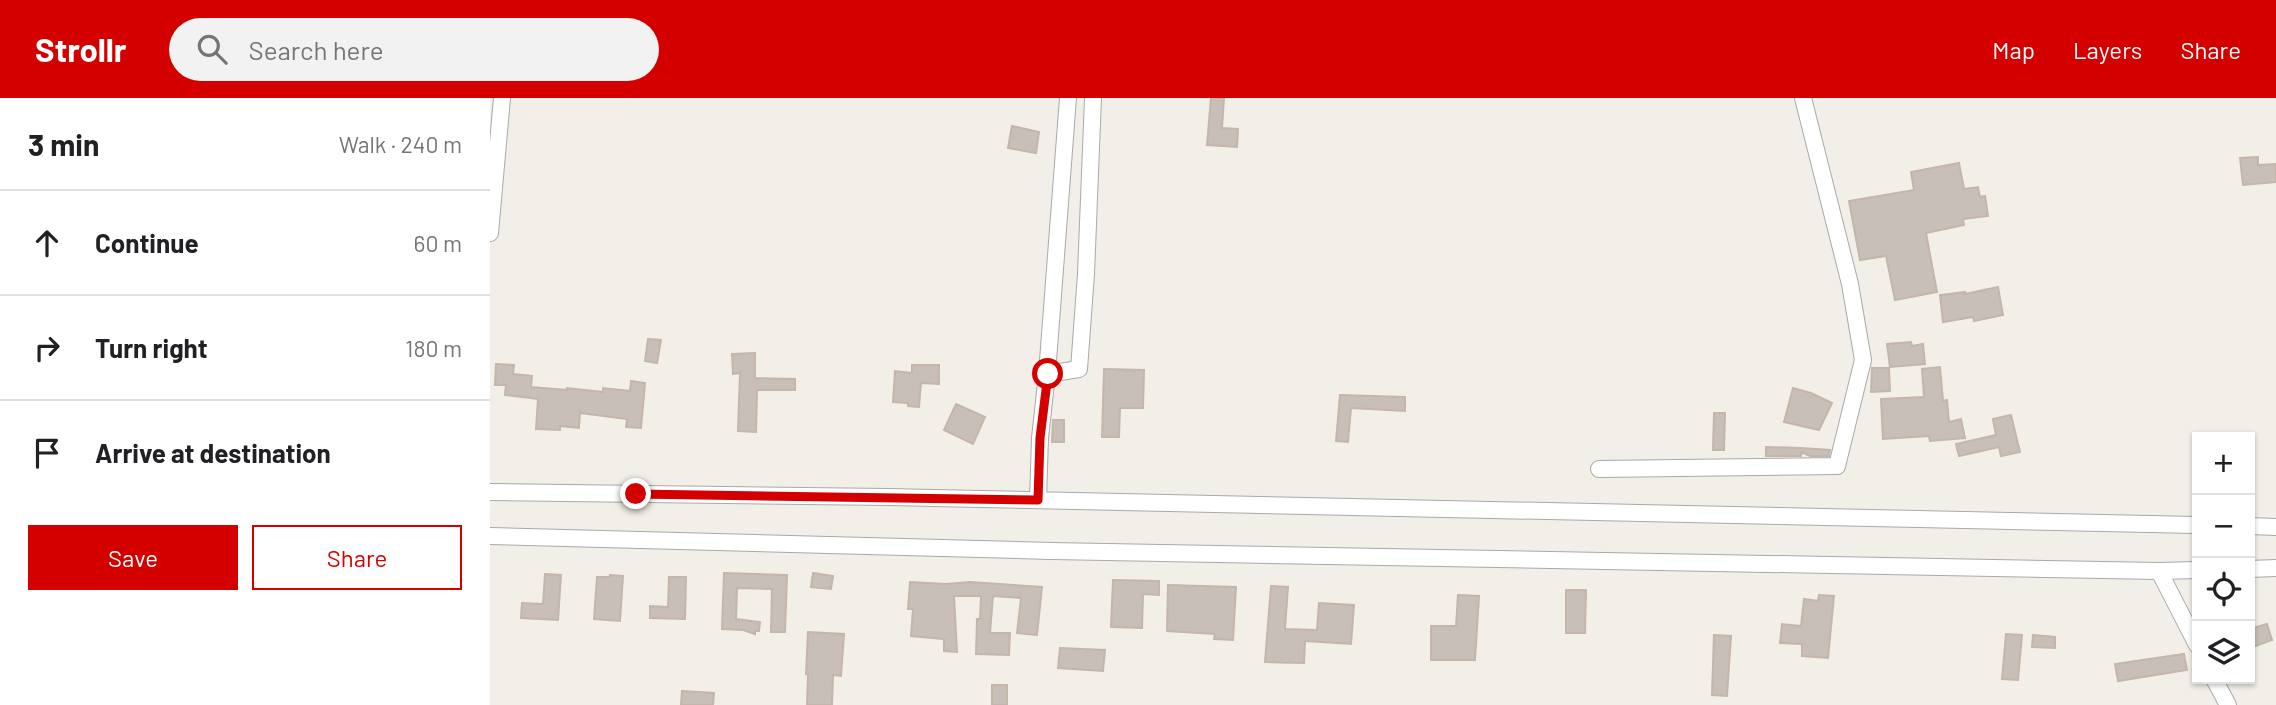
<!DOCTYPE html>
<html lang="en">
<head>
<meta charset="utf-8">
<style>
	body { margin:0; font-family:Barlow,sans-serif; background:#f2f2f2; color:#202124 }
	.controls { position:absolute; right:21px; bottom:21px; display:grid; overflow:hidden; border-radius:0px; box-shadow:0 2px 5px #0004 }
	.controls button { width:63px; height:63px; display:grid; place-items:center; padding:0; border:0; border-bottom:2px solid #e0e0e0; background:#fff; color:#202124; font:35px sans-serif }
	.stop { position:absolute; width:21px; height:21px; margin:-16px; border:5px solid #d40000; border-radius:50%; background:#fff }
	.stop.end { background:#d40000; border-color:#fff; box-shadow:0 2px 7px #0008 }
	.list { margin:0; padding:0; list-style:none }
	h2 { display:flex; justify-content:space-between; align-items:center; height:91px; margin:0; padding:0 28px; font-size:30px }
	h2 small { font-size:23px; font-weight:400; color:#757577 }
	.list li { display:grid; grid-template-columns:46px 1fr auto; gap:21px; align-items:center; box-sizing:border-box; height:105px; padding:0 28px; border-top:2px solid #e0e0e0 }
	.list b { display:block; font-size:26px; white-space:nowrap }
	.list em { font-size:23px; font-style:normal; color:#757577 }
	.actions { display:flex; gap:14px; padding:21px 28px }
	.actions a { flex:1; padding:16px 0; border:2px solid #d40000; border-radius:0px; text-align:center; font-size:24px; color:#d40000 }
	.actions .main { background:#d40000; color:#fff }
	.icon { flex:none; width:38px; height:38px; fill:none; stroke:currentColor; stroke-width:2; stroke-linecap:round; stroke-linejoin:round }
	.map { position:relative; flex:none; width:1786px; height:607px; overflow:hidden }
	header { display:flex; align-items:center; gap:42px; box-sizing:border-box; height:98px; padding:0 35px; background:#d40000; color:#fff }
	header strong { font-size:33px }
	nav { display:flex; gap:38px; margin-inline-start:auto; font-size:24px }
	.search { width:490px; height:63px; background:#f2f2f2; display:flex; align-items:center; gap:18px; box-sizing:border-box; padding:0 24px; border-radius:38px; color:#757577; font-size:26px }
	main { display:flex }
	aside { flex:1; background:#fff }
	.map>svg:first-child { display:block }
	.building { fill:#c7bfb8; stroke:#c4b6ab; stroke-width:2 }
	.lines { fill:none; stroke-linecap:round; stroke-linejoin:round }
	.street-casing { stroke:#a9a9a9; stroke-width:18 }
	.street { stroke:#fff; stroke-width:16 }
	.route { stroke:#d40000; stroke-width:9 }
</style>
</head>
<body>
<header>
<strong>Strollr</strong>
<div class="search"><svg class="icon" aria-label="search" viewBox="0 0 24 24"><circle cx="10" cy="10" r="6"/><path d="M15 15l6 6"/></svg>Search here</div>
<nav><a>Map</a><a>Layers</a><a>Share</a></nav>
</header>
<main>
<aside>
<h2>3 min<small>Walk · 240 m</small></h2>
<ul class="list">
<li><svg class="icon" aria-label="ahead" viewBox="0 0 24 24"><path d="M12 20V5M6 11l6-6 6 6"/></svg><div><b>Continue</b></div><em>60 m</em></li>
<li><svg class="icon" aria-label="right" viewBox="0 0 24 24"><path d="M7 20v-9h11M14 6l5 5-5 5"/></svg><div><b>Turn right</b></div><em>180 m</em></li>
<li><svg class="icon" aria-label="arrive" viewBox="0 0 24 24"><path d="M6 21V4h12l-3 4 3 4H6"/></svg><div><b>Arrive at destination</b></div></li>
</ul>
<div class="actions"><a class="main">Save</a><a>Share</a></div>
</aside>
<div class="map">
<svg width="1786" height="607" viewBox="0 0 1786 607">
	<rect width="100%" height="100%" fill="#f2efe9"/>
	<!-- building -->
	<path class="building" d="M721,0h13l-2,30 16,1 -1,18 -30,-2z
		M522,28l27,6 -3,21 -28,-5z
		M1768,59v8l18,-1v18l-33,3 -3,-27z
		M1469,65l5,26 14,-2 2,10 5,-1 3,20 -25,3 1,6 -38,8 11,59 -42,8 -9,-44 -26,4 -11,-59 65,-11 -3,-18z
		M1508,189l5,28 -29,6 -1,-4 -30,5 -3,-27 25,-3v2z
		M158,241l13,1 -4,23 -12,-2z
		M1421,244l1,4 11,-2 2,20 -35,3 -3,-23z
		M265,255v25l40,1v11h-38l-1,42 -18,-1 2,-58 -7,1 -1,-20z
		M6,266l18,1 -1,9 19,2 -1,11 36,3v-2l36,4v-4l27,3 1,-10 14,2 -4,45 -15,-1 1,-8 -47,-6 -1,15 -19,-2v4l-24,-1 2,-30 -33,-4 1,-10h-11z
		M422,267h27v19l-18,-1 -2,24 -11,-1v-3l-15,-1 2,-31 17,2z
		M1450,269l3,34 4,-1 2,22 12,-3 4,19 -35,3 -1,-5 -46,3 -2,-40 43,-2 -2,-28z
		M1382,270h17l1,23 -19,1z
		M614,271l40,1 -1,38h-23l-1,29h-17z
		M1303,290l18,5 21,10 -13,27 -35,-8z
		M850,297l65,2v14l-54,-3 -3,34 -12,-1z
		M466,306l29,13 -12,27 -29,-14z
		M1224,315h11l-1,37h-11z
		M1521,317l9,37 -19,4 -2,-9 -40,9 -3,-12 40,-9 -3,-16z
		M563,322h11v22h-12z
		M1276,349l35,1 29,2 -1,6h-19l-9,-4v4h-35z
		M234,475l63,2 -2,57h-14l1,-43 -35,-1 -1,31 24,3 -1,9h-4v3l-12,-4 -21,-1z
		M323,475l20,3 -2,13 -20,-2z
		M55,476l16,1 -3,45 -37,-2 1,-15 21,1z
		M120,477l13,1 -3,45 -26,-2 3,-42h13z
		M179,479h17l-1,42 -35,-1v-12l18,1z
		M623,482l46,1v14l-16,-1 -1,34 -31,-1z
		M420,484l36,2 24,-2 72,5 -5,48 -20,-2 4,-35 -28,-2 -3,37h20l-1,22 -33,-1 1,-35h3l1,-23h-27l3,56 -13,-1v-12l-33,-3 2,-27h-5z
		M678,487l68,2 -3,53 -19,-1 1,-5 -48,-3z
		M781,488l17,1 -3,42 32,1 2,-27 35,2 -3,39 -46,-3 -1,22 -39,-1z
		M1076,492h20l-1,43h-19z
		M968,497l21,1 -4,64h-44v-34h25z
		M1329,497l15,1 -6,62 -26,-2v-12l-22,-1 2,-19 19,2 3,-27 14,2z
		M1777,526l5,16 -22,8v-19z
		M318,534l36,2 -3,42 -8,-1 -1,30h-25l1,-31h-2z
		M1516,536l16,1 -4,45 -16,-1z
		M1224,537l17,1 -4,60 -15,-1z
		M1543,537l22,2v11l-23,-1z
		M570,550l45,2 -2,21 -45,-3z
		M1694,556l3,16 -69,11 -3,-17z
		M502,587h15v20h-15z
		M192,593l32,2 -1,12h-32z"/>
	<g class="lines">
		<defs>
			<path id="street" d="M0,135l12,-135
				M557,276l32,-5 7,-95 7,-176
				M1109,371l238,-3 26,-106 -13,-76 -47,-186
				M0,394l398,5 1309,28
				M548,402l2,-62 7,-64 21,-276
				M1760,428l26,1
				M0,438l561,15 1108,20 38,-1
				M1760,471l26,-1
				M1669,473l38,74
				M1724,581l14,26"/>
		</defs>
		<!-- street casing -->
		<use href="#street" class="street-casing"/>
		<!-- street -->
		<use href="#street" class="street"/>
	</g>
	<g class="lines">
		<!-- route -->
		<path class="route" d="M146,396l402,6 2,-62 8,-64"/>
	</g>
</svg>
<div class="controls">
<button>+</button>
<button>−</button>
<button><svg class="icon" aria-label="locate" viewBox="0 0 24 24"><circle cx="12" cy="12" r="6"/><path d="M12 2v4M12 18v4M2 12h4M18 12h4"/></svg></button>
<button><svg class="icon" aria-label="layers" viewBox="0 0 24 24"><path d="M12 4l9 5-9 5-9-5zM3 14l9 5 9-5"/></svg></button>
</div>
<div class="stop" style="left:558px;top:276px"></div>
<div class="stop end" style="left:146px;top:396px"></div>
</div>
</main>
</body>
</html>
